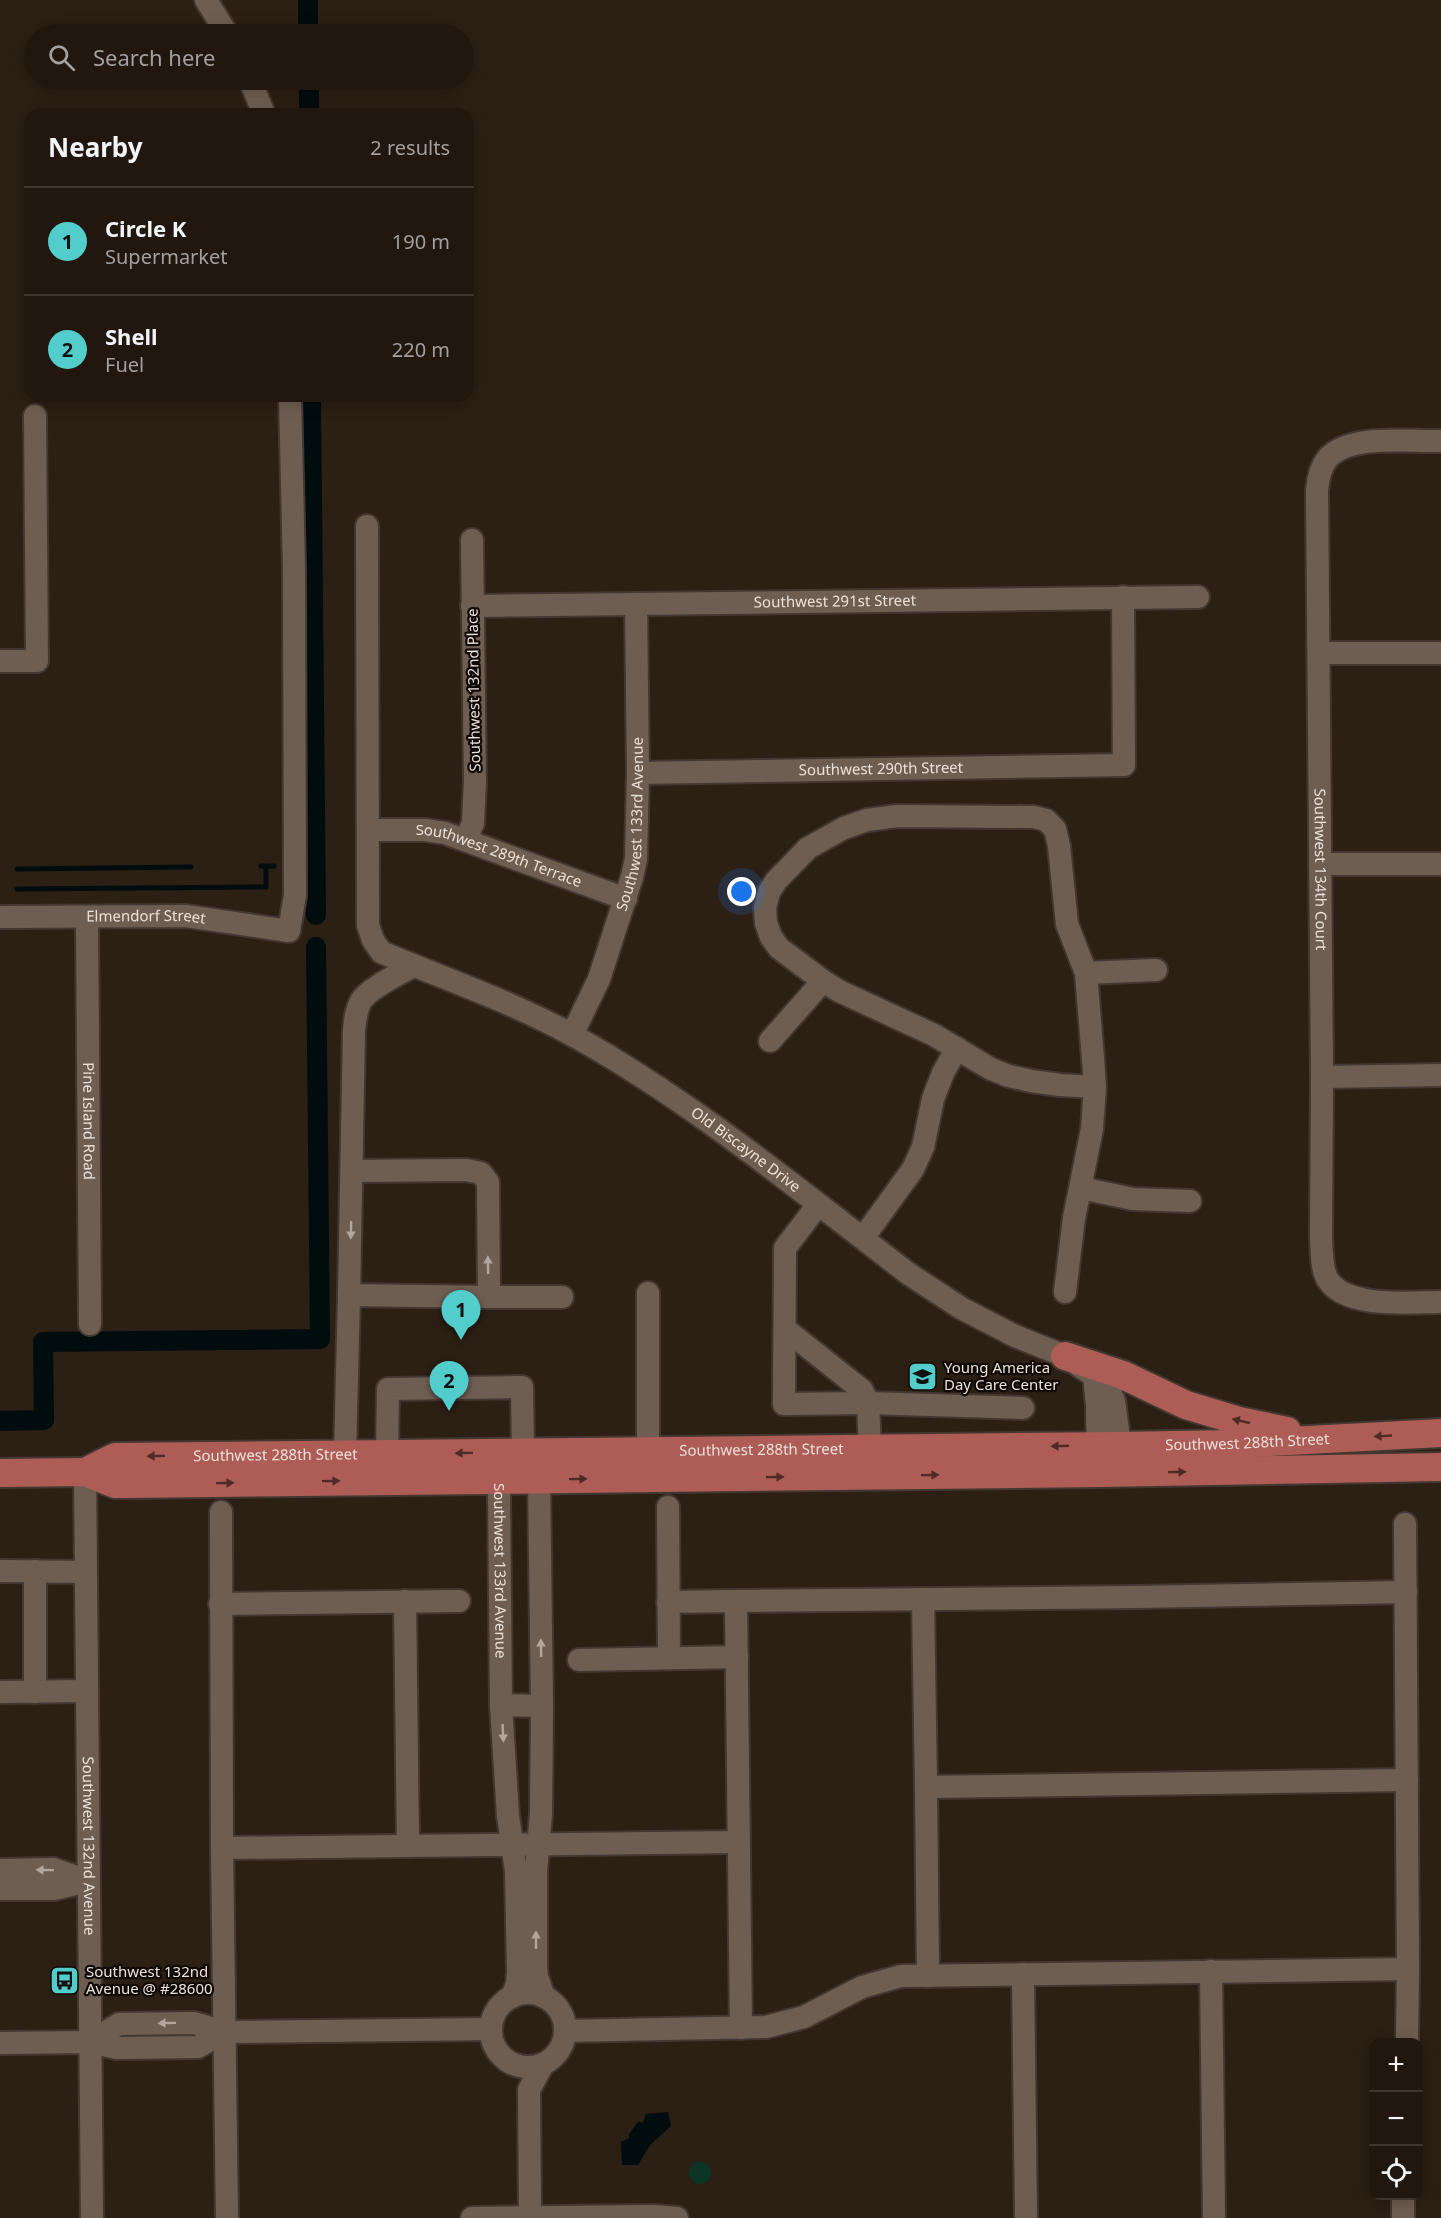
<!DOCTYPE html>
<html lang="en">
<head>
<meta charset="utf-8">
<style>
	body { margin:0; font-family:"Noto Sans",sans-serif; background:#2d241d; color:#f1f3f6 }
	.controls { position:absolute; right:18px; bottom:18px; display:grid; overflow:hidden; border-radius:12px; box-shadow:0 3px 15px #0003 }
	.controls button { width:54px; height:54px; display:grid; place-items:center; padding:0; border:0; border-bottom:2px solid #3e362f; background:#21170f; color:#f1f3f6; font:30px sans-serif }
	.you { position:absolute; left:742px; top:892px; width:21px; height:21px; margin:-15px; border:4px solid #fff; border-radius:50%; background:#1a73e8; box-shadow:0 0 0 9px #1a73e833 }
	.badge { display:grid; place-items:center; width:39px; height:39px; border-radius:50%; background:#52cdcc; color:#111; font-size:20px; font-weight:700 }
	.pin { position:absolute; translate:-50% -50px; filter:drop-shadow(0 2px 3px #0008) }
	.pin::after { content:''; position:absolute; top:32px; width:21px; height:18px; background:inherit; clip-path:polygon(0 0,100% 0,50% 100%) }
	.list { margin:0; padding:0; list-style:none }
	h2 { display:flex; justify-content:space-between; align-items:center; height:78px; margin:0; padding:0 24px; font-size:26px }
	h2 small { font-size:20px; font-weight:400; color:#a29f9e }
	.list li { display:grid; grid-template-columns:39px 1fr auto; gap:18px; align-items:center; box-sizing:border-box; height:108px; padding:0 24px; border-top:2px solid #3e362f }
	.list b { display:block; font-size:22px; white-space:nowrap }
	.list p { margin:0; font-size:20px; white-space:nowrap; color:#a29f9e }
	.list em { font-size:20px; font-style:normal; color:#a29f9e }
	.icon { flex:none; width:33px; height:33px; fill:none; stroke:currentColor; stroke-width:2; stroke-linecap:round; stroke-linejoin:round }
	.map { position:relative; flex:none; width:1441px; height:2218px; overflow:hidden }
	.search { position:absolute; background:#21170f; box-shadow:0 3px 15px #0003; left:24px; top:24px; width:450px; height:66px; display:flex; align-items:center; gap:15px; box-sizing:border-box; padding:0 21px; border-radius:33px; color:#a29f9e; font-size:22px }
	.panel { position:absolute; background:#21170f; box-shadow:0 3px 15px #0003; left:24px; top:108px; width:450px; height:294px; border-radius:18px }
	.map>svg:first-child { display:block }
	.green { fill:#0b3626 }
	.water { fill:#010c0f }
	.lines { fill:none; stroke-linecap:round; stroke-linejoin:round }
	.stream { stroke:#010c0f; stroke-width:5 }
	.canal { stroke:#010c0f; stroke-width:20 }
	.minor-casing { stroke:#433831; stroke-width:26 }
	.major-casing { stroke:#433831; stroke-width:32 }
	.minor { stroke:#6e5e52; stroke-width:22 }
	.major { stroke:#ad5d56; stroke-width:28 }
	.oneway { fill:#b2a69c }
	.oneway2 { fill:#4f2b26 }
	.labels { text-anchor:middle; stroke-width:4.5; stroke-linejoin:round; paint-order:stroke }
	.street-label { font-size:15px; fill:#e9e0d8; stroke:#100a06 }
	.poi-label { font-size:15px; fill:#e9e0d8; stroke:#100a06; text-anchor:start }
</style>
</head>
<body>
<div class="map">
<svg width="1441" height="2218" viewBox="0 0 1441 2218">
	<rect width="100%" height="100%" fill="#2c1f14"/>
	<!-- green -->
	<path class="green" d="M689 2173a11 11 0 1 1 22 0a11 11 0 1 1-22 0Z"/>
	<!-- water -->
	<path class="water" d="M668,2112l3,14 -21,19 -12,20h-16l-1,-23 8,-4v-4l9,-12h5l3,-8z"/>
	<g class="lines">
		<!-- stream -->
		<path class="stream" d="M261,866h13
			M17,869l174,-2
			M17,889l249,-2v-21"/>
		<!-- canal -->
		<path class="canal" d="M308,0v34
			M309,80v34
			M311,396l5,519
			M0,1421l44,-1 -1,-78 277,-3 -4,-392"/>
		<defs>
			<g id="minor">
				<path d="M206,0l21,34"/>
				<path d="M250,80l14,34"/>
				<path id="s1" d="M1441,441c-32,1 -92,-8 -114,18 -7,9 -9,21 -10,31l5,587 -1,161c1,13 0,31 7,42 19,29 83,22 113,22"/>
				<path id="s2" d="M367,526l1,399 5,15 8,12c64,27 132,50 193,84 119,66 226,155 335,238l52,34 54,28 50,20 29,20 16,16 4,9 4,30 1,32"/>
				<path id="s3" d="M472,606l726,-9"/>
				<path d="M1319,653h122"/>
				<path d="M0,661h37l-2,-245"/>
				<path id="s4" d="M638,773l486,-8 -1,-168"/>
				<path id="s5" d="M369,830h56l20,3 181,66"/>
				<path d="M466,839l7,-16 2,-42 -3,-241"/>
				<path d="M1320,864h121"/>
				<path id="s6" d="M0,917l186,-1 103,15 6,-36 -1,-326 -4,-173"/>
				<path id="s7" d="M87,917l3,407"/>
				<path d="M1086,973l70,-3"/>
				<path id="s8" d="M572,1035l27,-56 33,-102 4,-18 2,-86 -2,-169"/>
				<path d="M770,1041l53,-60"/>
				<path d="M1322,1077l119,-2"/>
				<path d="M352,1171l114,-1 15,3 7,9 1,115 -140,-2 5,-265c1,-10 2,-20 7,-29 8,-13 38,-27 52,-35"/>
				<path d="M1081,1188l52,11 57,2"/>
				<path d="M818,1205l-33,43 -1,156 84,-1 155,5"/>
				<path d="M863,1238l50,-69 10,-22 10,-48 10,-26 14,-25"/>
				<path d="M1065,1292l9,-74 18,-89 3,-42 -2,-28 -7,-86 -19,-49 -8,-78 -4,-17 -9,-9 -12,-3 -137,-1 -30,4 -23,8 -36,20 -32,33 -7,11 -4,16 1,15 5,14 8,11 44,33 16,10 95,44 57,34 18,7 22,5 29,4 35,2"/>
				<path d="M489,1297h73"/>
				<path d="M785,1329l77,61 6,13 2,46"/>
				<path d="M1094,1376l3,29 1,57"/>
				<path d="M648,1452v-159"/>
				<path d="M345,1454l4,-159"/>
				<path d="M387,1454l1,-65 134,-2 1,65"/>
				<path d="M531,1466l8,13 3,227 -1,108 -5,57v96l1,10 7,20"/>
				<path id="s9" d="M510,1467l-11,12v13l2,213 7,111 8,55 2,102 -1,11 -5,13"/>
				<path id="s10" d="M85,1472l7,746"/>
				<path d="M668,1507l1,151"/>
				<path d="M221,1512l1,336 516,-6"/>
				<path d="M1405,1524l3,445 -1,73"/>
				<path d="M0,1571l85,1"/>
				<path d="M35,1571v121"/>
				<path d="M923,1599l3,188 481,-7"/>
				<path d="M405,1601l3,245"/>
				<path d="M736,1601l400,-4 270,-5"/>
				<path d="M668,1602l68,-1 5,427"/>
				<path d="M220,1604l239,-3"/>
				<path d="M579,1660l158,-3"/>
				<path d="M0,1692l87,-1"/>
				<path d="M501,1705l41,1"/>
				<path d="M926,1787l2,189"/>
				<path d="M222,1848l5,370"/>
				<path d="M0,1870l54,-1 34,12"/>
				<path d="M0,1889h54l34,-8"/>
				<path d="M1211,1971l3,247"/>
				<path d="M1023,1974l3,244"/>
				<circle cx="528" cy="2030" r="37"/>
				<path d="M565,2031l201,-4 38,-10 58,-30 39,-11 507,-7"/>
				<path d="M90,2042l29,-18 75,-1 30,9 267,-3"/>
				<path d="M0,2043l90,-1 27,6 81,-1 26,-15"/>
				<path d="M530,2217l-1,-127 14,-26"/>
				<path d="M472,2218l181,-2 24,2"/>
				<path d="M1403,2218v-22"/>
			</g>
			<g id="major">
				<path d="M1065,1356l58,19 63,30 53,16 48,10"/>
				<path id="s11" d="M85,1472l30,-15 1003,-11 116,-2 207,-11"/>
				<path d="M0,1473l85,-1 30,12h10l973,-11 343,-6"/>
			</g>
		</defs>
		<!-- minor casing -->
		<use href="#minor" class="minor-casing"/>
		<!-- major casing -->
		<use href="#major" class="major-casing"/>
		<!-- minor -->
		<use href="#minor" class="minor"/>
		<!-- major -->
		<use href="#major" class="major"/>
	</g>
	<!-- one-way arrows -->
	<defs><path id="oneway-solid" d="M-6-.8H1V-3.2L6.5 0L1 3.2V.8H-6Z" transform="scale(1.5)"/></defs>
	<g class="oneway">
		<use href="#oneway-solid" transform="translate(351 1230) rotate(91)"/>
		<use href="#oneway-solid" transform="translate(488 1265) rotate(-91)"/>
		<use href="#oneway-solid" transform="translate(541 1648) rotate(-91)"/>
		<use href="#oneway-solid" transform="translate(503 1733) rotate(87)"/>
		<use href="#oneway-solid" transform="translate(45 1870) rotate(-179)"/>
		<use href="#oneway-solid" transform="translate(536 1940) rotate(-90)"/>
		<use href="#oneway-solid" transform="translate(167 2023) rotate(179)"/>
	</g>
	<g class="oneway2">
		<use href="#oneway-solid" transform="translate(1241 1421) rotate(-167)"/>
		<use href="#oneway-solid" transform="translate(1383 1436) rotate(177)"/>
		<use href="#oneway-solid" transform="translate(1060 1446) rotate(179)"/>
		<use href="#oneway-solid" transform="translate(464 1453) rotate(179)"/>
		<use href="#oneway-solid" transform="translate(156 1456) rotate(179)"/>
		<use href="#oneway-solid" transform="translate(1177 1472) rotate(-1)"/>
		<use href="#oneway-solid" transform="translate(930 1475) rotate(-1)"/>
		<use href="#oneway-solid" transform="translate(775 1477) rotate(-1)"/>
		<use href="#oneway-solid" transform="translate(578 1479) rotate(-1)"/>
		<use href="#oneway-solid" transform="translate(331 1481) rotate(-1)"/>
		<use href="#oneway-solid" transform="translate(225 1483) rotate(-1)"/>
	</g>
	<!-- icons -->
	<defs>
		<symbol id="school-square" viewBox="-11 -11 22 22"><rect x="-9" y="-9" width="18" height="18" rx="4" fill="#52cdcc" stroke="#100a06"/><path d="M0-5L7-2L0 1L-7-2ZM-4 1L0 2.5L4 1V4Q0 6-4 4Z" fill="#111"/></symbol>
		<symbol id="bus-square" viewBox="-11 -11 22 22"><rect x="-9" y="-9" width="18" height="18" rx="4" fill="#52cdcc" stroke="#100a06"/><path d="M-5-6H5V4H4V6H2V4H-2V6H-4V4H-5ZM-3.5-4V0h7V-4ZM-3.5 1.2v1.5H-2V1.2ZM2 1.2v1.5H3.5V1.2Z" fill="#111"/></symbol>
	</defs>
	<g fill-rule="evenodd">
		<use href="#school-square" x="906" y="1360" width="33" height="33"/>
		<use href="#bus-square" x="48" y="1964" width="33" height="33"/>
	</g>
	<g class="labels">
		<!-- street labels -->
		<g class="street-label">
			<text dy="5" stroke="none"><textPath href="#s3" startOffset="363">Southwest 291st Street</textPath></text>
			<text transform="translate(474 690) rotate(-91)" y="5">Southwest 132nd Place</text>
			<text dy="5" stroke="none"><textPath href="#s4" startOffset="243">Southwest 290th Street</textPath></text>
			<text dy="5" stroke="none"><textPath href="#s8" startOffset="222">Southwest 133rd Avenue</textPath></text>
			<text dy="5" stroke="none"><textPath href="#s5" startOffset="134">Southwest 289th Terrace</textPath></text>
			<text dy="5" stroke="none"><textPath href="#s1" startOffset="531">Southwest 134th Court</textPath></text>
			<text dy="5" stroke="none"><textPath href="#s6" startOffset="146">Elmendorf Street</textPath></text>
			<text dy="5" stroke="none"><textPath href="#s7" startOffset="204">Pine Island Road</textPath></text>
			<text dy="5" stroke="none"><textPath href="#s2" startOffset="846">Old Biscayne Drive</textPath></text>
			<text dy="5" stroke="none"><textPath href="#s11" startOffset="1166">Southwest 288th Street</textPath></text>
			<text dy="5" stroke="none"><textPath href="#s11" startOffset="680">Southwest 288th Street</textPath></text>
			<text dy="5" stroke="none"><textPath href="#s11" startOffset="194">Southwest 288th Street</textPath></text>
			<text dy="5" stroke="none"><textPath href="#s9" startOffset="108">Southwest 133rd Avenue</textPath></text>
			<text dy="5" stroke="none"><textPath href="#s10" startOffset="374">Southwest 132nd Avenue</textPath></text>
		</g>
		<!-- poi labels -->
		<g class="poi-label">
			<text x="944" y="1373">Young America<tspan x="944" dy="17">Day Care Center</tspan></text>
			<text x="86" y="1977">Southwest 132nd<tspan x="86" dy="17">Avenue @ #28600</tspan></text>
		</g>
	</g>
</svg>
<div class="controls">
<button>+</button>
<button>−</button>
<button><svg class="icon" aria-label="locate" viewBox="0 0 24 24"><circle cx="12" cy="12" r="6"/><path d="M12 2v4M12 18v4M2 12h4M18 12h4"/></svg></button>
</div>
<div class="you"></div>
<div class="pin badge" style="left:461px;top:1340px">1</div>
<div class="pin badge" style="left:449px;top:1411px">2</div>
<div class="search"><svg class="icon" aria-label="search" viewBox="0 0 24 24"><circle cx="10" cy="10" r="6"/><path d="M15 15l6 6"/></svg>Search here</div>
<section class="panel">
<h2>Nearby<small>2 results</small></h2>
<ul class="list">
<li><span class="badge">1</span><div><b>Circle K</b><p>Supermarket</p></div><em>190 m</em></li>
<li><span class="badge">2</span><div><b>Shell</b><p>Fuel</p></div><em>220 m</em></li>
</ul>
</section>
</div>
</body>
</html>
